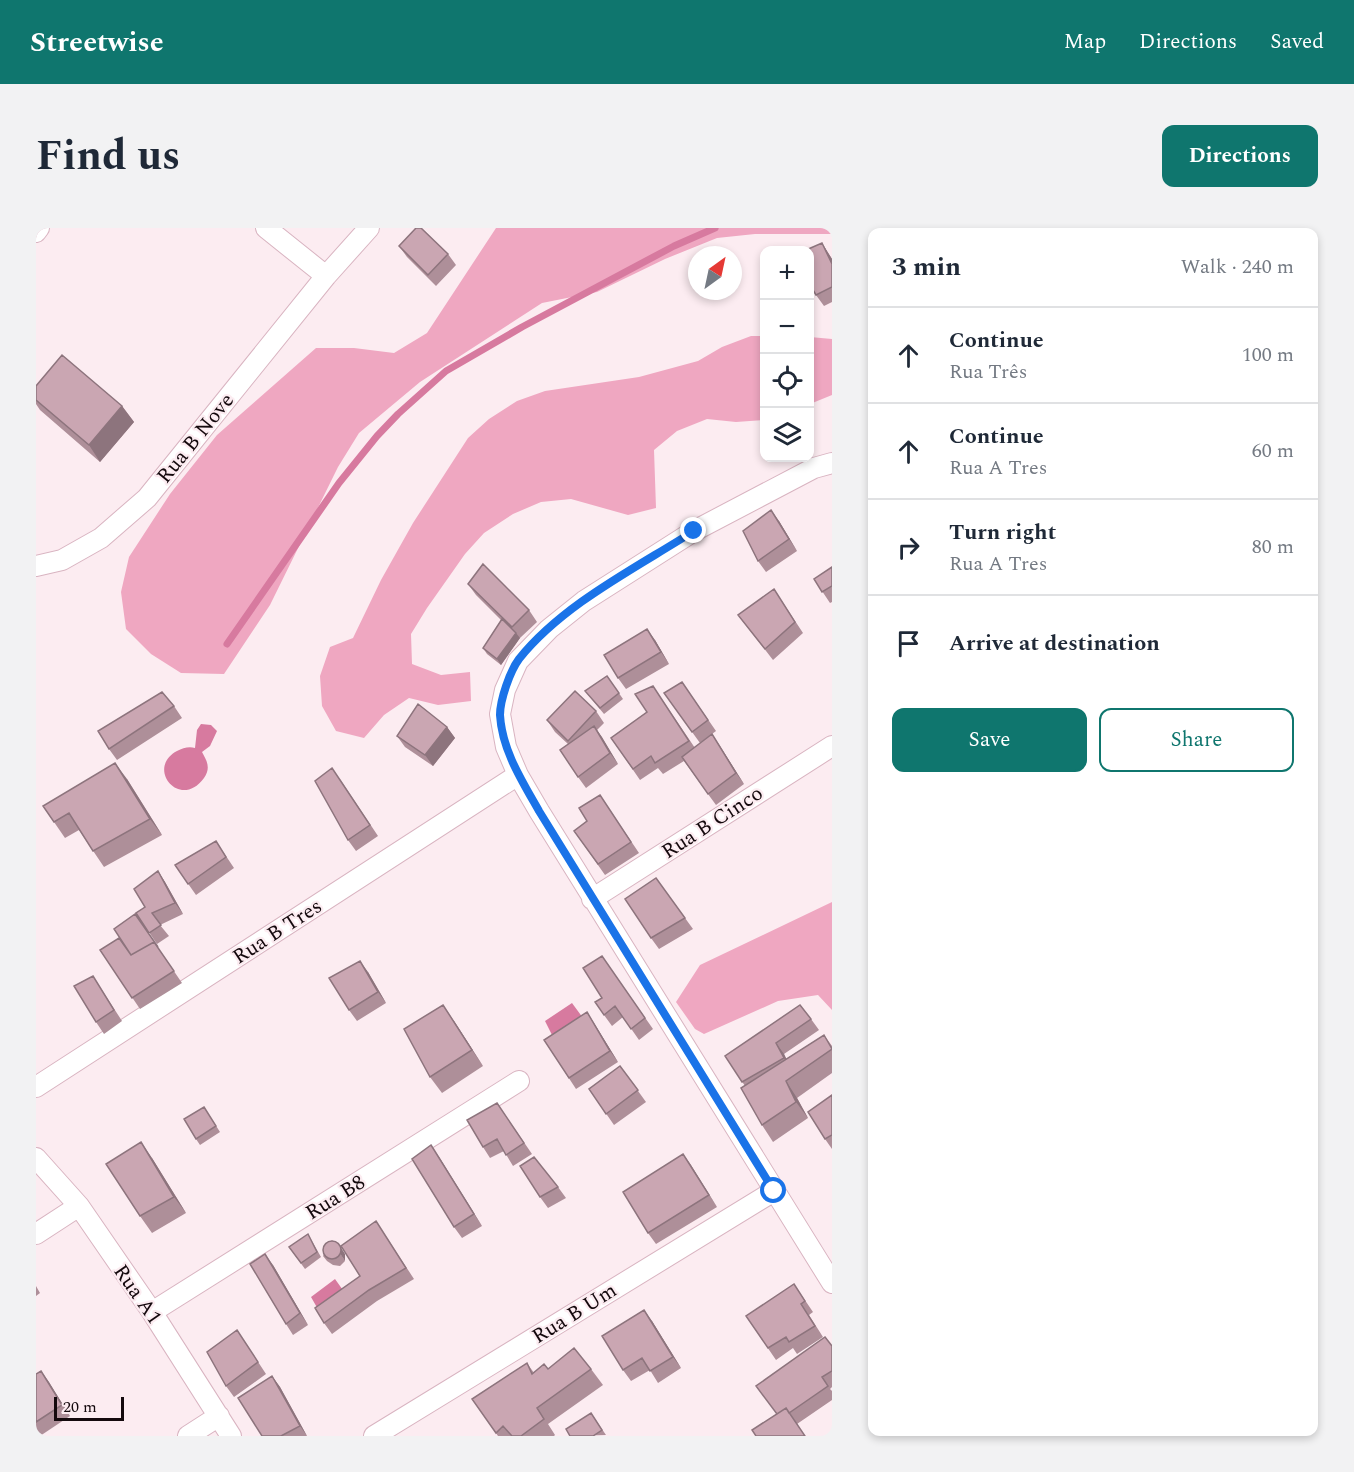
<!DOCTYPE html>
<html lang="en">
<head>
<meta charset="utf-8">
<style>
	body { margin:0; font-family:Spectral,serif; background:#f2f2f3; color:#1f2937 }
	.controls { position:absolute; right:18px; top:18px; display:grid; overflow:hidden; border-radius:12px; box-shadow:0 3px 9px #0003 }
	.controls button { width:54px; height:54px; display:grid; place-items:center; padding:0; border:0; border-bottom:2px solid #e0e1e3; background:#fff; color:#1f2937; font:30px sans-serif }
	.compass { position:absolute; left:652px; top:18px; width:54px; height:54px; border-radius:50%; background:#fff; box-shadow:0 3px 9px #0003; rotate:33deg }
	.scale { position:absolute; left:18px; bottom:15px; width:70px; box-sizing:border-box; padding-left:6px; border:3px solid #14090d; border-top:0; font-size:16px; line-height:21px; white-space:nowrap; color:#14090d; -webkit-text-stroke:4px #fcecf1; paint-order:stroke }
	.stop { position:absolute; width:18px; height:18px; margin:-14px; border:4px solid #1a73e8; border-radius:50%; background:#fff }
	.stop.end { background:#1a73e8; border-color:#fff; box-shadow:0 2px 6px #0008 }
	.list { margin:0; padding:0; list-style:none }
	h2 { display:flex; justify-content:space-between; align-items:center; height:78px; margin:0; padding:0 24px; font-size:26px }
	h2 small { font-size:20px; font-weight:400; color:#747a83 }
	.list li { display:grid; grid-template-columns:39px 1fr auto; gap:18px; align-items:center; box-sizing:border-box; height:96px; padding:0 24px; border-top:2px solid #e0e1e3 }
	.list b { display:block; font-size:22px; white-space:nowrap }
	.list p { margin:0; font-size:20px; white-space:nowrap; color:#747a83 }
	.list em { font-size:20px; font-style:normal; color:#747a83 }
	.actions { display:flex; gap:12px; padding:18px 24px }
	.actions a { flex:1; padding:14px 0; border:2px solid #0f766e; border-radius:12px; text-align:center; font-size:21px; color:#0f766e }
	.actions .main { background:#0f766e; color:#fff }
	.icon { flex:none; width:33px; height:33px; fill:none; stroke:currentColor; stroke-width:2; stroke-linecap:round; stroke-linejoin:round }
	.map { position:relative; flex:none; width:796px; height:1208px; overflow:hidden; border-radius:12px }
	header { display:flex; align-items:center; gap:36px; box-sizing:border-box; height:84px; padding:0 30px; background:#0f766e; color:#fff }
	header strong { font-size:28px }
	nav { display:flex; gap:33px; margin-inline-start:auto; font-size:21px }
	.intro { display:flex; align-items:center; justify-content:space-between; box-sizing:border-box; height:144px; padding:0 36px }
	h1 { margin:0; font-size:42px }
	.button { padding:15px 27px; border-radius:12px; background:#0f766e; color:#fff; font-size:21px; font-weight:700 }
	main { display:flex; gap:36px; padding:0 36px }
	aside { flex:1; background:#fff; border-radius:12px; box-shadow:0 3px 9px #0003 }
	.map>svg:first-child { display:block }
	.green { fill:#efa7c1 }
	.water { fill:#d77a9f }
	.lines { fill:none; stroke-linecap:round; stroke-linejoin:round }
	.stream { stroke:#d77a9f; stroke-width:7 }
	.minor-casing { stroke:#d9b4c1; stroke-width:22 }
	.minor { stroke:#fff; stroke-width:20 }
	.wall { fill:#ae8f99 }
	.shaded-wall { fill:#8d747d }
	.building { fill:#caa6b2; stroke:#8d747d; stroke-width:1.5 }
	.route { stroke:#1a73e8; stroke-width:8 }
	.labels { text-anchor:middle; stroke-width:4.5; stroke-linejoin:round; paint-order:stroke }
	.street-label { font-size:21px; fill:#14090d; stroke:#fcecf1 }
</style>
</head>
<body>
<header>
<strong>Streetwise</strong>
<nav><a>Map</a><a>Directions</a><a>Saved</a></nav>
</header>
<div class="intro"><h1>Find us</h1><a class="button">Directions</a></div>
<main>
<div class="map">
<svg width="796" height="1208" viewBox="0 0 796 1208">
	<rect width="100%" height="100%" fill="#fcecf1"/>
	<!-- green -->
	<path class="green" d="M460,0h336v6h-77l-38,4 -52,21 -68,33 -55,11 -122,79 -61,51 -21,34 -68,138 -46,69 -43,-1 -30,-19 -25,-25 -5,-37 8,-35 41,-63 47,-59 99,-87h38l40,5 33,-20z
		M715,108h13v84l-28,2 -29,-3 -30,12 -23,19 2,58 -28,7 -57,-16 -30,3 -28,12 -29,19 -19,21 -38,54 -16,26 1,30 29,11 29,-3 1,29 -33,4 -29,-7 -25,17 -20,23 -28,-7 -14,-25 -2,-30 10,-29 23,-9 28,-58 32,-57 55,-85 21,-19 28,-18 28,-10 94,-14 59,-16 24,-14z
		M774,109l22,2v56l-22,9z
		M796,674v108l-14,-15 -40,6 -74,33 -9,-5 -19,-27 24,-37z"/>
	<!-- water -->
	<path class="water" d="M165,496l10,1 6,6 -7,15 -8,6c5,9 9,16 2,26 -24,33 -59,-10 -27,-27 6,-3 12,-5 18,-3l2,-18z
		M536,775l11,15 -30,19 -8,-16z
		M299,1051l10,14 -26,18 -8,-14z"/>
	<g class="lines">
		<!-- stream -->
		<path class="stream" d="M191,416l112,-161 38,-47 21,-22 48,-43 76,-44 152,-81 41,-18"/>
		<defs>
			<path id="minor" d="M230,0l60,48
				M0,4l3,-4
				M796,235l-18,5 -120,63 -110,70 -35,28 -31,32 -13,29 -5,24 6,33 12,28 21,36 293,472
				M0,338l26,-6 39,-22 46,-40 179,-222 43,-48
				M556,671l240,-153
				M0,859l482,-312
				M0,930l43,48 73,106 79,124
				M0,1006l43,-28
				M116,1084l367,-231
				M152,1208l31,-20
				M338,1208l400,-245"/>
		</defs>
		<!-- minor casing -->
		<use href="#minor" class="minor-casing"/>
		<!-- minor -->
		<use href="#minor" class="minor"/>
	</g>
	<!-- wall -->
	<path class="wall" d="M786,15l10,16v43l-8,4 -8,-11z
		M363,18l49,8 8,11 -20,21 -29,-29z
		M0,158l86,20 12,16 -34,40 -60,-52 -4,-6z
		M743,293l18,30 -31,21 -8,-11z
		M796,339v35l-2,1 -16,-24z
		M432,356l61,26 8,12 -17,16 -19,27 -14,-11 -4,-6 18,-28 -25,-25z
		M738,361l29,44 -30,27 -35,-45z
		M619,412l14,24 -43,25 -8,-11z
		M571,448l16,23 -19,15 -19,-23z
		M646,454l34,49 -16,12 -36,-50z
		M617,458l42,62 17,-14 32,50 -28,21 -32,-44 -21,13 -5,-6 -18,12 -29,-42 36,-26z
		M138,478l8,12 -65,42 -8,-11z
		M560,483l8,12 -7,7 21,34 -32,24 -8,-11 -10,-33 -13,-12 -8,-12z
		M411,499l8,11 -22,28 -28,-19 -8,-11z
		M91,551l35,56 -58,32 -25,-37 -14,8 -22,-32z
		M304,551l38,57 -22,15 -8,-11z
		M564,567l39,58 -34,22 -31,-44 13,-10z
		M180,613l18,27 -38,27 -21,-30z
		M122,643l7,11 18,32 -23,11 9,11 -12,8 -21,-31 9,-6z
		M620,650l37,51 -34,20 -8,-11z
		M99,686l47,69 -42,26 -40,-59 19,-12z
		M566,728l51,73 -14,11 -16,-23 -11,9 -8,-11z
		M332,744l18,31 -29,18 -8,-11z
		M57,748l29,45 -18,13 -8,-12z
		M551,784l31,50 -42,27 -32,-49z
		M775,791l8,11 -35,24 2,5 38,-24 8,11v27l-35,25 11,20 -35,24 -11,-17 -17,-39 -20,-30z
		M418,793l29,45 -41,27 -12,-16z
		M584,838l26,36 -32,23 -25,-36z
		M796,867v54l-7,-10z
		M461,875l35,51 -19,12 -9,-15 -14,7 -7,-11z
		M168,879l16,25 -20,13 -4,-6z
		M647,926l34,53 -61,37 -8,-11z
		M403,929l43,69 -20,12 -8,-11z
		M116,930l34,55 -34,20 -12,-17z
		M522,959l8,11 -18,10 -8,-11z
		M340,993l38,58 -37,22 -45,33 -8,-11 36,-47z
		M272,1006l13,23 -16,12 -16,-22z
		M296,1012l13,21 -5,5 -7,-1 -6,-4 -4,-5z
		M237,1037l35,60 -15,10 -7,-11z
		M758,1056l19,28 -4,3 14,22 -26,17 -4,-6 -17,12 -30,-44z
		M0,1058l4,7 -4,3z
		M616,1093l29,47 -23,15 -8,-13 -19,11 -8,-11z
		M201,1102l29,44 -32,23 -8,-11z
		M796,1118v41l-2,2 2,2v9l-35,24 -21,-10z
		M491,1135l7,10 14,-4h43l12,16 -55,39 7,11 -1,1h-56l-26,-37z
		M5,1143l29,45 -30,20h-4v-62z
		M236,1148l8,11 27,49h-45z
		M555,1185l15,22 -36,1z"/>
	<!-- shaded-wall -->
	<path class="shaded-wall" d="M786,15l10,16v5z
		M86,178l12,16 -34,40 -11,-17z
		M735,282l8,11 18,30 -8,-12z
		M611,401l8,11 14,24 -8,-12z
		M480,405l4,5 -19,27 -4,-6z
		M558,498l8,11 16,27 -8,-11z
		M411,499l8,11 -22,28 -8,-11z
		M676,506l8,12 24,38 -8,-11z
		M79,535l12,16 35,56 -12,-16z
		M122,643l7,11 18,32 -8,-11z
		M324,733l8,11 18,31 -8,-11z
		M407,777l11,16 29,45 -11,-16z
		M551,784l7,11 24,39 -8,-11z
		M740,815l8,11 8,16 -8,-12z
		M750,853l11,17 11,20 -12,-16z
		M105,914l11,16 34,55 -12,-16z
		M395,917l8,12 43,69 -8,-12z
		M647,926l8,11 26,42 -8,-12z
		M302,1015l7,11v7l-4,-6z
		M229,1026l8,11 35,60 -8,-12z
		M608,1082l8,11 29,47 -8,-11z
		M5,1143l8,11 21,34 -8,-11z
		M236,1148l8,11 27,49 -7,-10z"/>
	<!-- building -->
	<path class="building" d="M380,0h5l27,26 -20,21 -29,-29z
		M786,15l10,21v23l-16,8 -6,-10v-35h-4z
		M26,127l60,51 -33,39 -53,-45v-14z
		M735,282l18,29 -31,22 -15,-30z
		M447,336l46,46 -17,17 -44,-43z
		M796,339v19l-10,6 -8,-13z
		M738,361l21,33 -30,27 -27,-34z
		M466,391l14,14 -19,26 -14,-11z
		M611,401l14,23 -43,26 -14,-23z
		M571,448l12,17 -19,15 -15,-17z
		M646,454l26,38 -16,12 -28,-39z
		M617,458l36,55 -34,22 -4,-7 -18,13 -22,-31 36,-26 -12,-18z
		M539,463l21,20 -28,30 -21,-21z
		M126,464l12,14 -65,43 -11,-18z
		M382,476l29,23 -22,28 -28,-19z
		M558,498l16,27 -32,24 -18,-27z
		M676,506l24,39 -28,21 -26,-37z
		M79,535l35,56 -57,32 -24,-38 -15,9 -11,-16z
		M296,540l38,57 -22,15 -33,-59z
		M564,567l31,47 -33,22 -24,-33 13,-10 -8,-13z
		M180,613l10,16 -38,27 -13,-19z
		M122,643l17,32 -23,10 9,12 -12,8 -13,-20 9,-6 -11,-18z
		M620,650l29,40 -34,20 -26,-39z
		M99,686l23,33 -4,-5 -23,13 -17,-26z
		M83,710l12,17 23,-13 20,29 -42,27 -32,-48z
		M566,728l43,62 -14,11 -16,-23 -11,9 -9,-13 7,-4 -19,-30z
		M324,733l18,31 -29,18 -20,-32z
		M57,748l21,34 -18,12 -22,-36z
		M407,777l29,45 -42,27 -26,-48z
		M764,777l11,14 -35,24 8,15 -42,24 -17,-26z
		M551,784l23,39 -41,27 -25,-38z
		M788,807l8,14 -46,32 10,21 -34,23 -21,-37z
		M584,838l18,24 -32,24 -17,-25z
		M796,867v40l-7,4 -17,-27z
		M461,875l27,40 -18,12 -9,-16 -14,8 -16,-27z
		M168,879l12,19 -20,13 -12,-20z
		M105,914l33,55 -34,19 -34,-52z
		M395,917l43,69 -20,13 -42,-68z
		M647,926l26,41 -61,38 -25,-41z
		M498,929l24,30 -18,10 -20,-31z
		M340,993l30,47 -37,22 -45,33 -9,-15 45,-32 -19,-30z
		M272,1006l9,18 -16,11 -12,-16z
		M287 1022a9 9 0 1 1 18 0a9 9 0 1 1-18 0Z
		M229,1026l35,59 -14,11 -36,-60z
		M758,1056l11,17 -4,3 14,22 -26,16 -3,-5 -18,11 -22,-32z
		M608,1082l29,47 -23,14 -8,-13 -19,12 -21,-34z
		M201,1102l21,32 -32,24 -19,-34z
		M789,1109l7,9v25l-10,6 6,9 -39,27 -3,-5 -9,6 -21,-28z
		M538,1120l17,21 -54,39 7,11 -23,17h-9l-9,-10 -7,7 -24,-34 55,-36 5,11 12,-10 4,5z
		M5,1143l21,34 -26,17v-48z
		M236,1148l28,50 -19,10h-19l-24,-38z
		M750,1180l19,28h-49l-4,-6z
		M555,1185l11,17 -9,6h-23l-4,-7z"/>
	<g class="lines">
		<!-- route -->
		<path class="route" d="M658,303c-58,37 -131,73 -175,128 -9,12 -19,41 -19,56 2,35 22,66 39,96l235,380"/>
	</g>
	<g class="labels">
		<!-- street labels -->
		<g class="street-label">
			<text transform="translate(159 210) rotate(-51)" y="7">Rua B Nove</text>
			<text transform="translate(676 594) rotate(-33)" y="7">Rua B Cinco</text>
			<text transform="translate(241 703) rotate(-33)" y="7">Rua B Tres</text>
			<text transform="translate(299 969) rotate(-32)" y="7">Rua B8</text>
			<text transform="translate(102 1066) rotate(55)" y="7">Rua A1</text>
			<text transform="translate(538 1085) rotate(-32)" y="7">Rua B Um</text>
		</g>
	</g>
</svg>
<div class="controls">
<button>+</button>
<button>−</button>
<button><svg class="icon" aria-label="locate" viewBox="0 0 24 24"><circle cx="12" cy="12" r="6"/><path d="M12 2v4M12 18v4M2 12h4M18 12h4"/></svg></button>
<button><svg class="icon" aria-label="layers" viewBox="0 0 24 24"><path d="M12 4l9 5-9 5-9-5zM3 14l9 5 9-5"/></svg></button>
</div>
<svg class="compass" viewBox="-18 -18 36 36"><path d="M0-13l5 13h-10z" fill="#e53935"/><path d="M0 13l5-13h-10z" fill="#747a83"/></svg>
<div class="scale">20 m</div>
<div class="stop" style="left:738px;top:963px"></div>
<div class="stop end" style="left:658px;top:303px"></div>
</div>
<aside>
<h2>3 min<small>Walk · 240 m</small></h2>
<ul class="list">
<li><svg class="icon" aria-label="ahead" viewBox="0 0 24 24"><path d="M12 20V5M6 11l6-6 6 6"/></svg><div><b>Continue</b><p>Rua Três</p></div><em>100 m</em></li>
<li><svg class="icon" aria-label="ahead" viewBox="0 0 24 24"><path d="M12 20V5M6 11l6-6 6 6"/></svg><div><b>Continue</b><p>Rua A Tres</p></div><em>60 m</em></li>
<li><svg class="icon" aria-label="right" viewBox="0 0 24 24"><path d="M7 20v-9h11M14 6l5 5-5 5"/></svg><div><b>Turn right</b><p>Rua A Tres</p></div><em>80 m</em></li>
<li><svg class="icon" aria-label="arrive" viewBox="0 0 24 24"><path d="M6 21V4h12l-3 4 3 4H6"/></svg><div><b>Arrive at destination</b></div></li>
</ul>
<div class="actions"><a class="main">Save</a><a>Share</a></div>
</aside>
</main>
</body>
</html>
